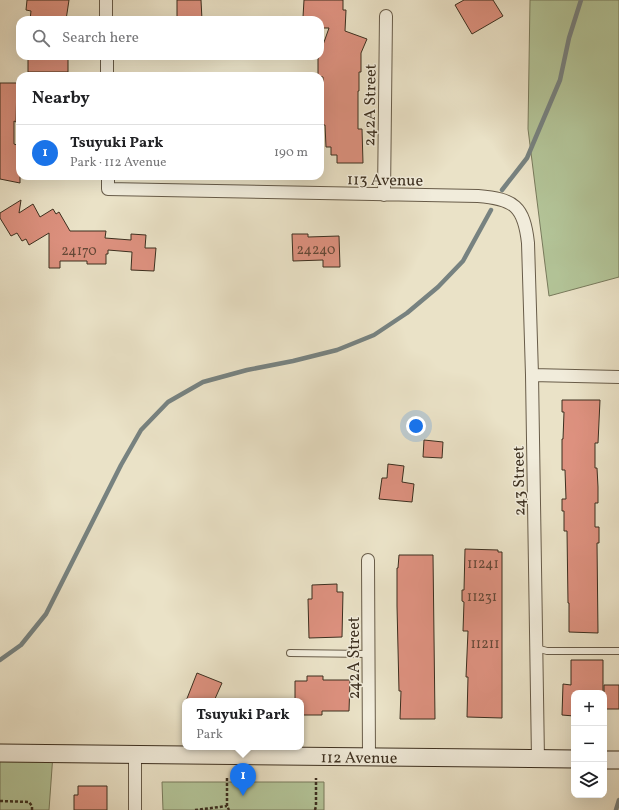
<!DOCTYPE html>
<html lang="en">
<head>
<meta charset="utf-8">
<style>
	body { margin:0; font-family:Vollkorn,serif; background:#f6f6f6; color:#202124 }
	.controls { position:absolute; right:12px; bottom:12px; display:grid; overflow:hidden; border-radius:8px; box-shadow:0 4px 16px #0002 }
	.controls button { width:36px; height:36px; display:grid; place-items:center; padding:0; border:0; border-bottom:1px solid #e0e0e0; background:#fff; color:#202124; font:20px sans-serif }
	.you { position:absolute; left:416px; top:426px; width:14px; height:14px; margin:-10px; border:3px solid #fff; border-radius:50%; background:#1a73e8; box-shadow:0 0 0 6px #1a73e833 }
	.badge { display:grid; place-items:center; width:26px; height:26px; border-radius:50%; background:#1a73e8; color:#fff; font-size:13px; font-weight:700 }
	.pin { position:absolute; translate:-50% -33px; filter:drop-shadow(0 1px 2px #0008) }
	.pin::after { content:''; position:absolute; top:21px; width:14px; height:12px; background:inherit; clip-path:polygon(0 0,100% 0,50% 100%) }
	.popup { position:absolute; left:182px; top:698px; width:122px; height:52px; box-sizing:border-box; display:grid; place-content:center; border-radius:8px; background:#fff; filter:drop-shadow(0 1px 3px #0005); font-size:13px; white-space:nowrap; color:#757577 }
	.popup b { font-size:15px; color:#202124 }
	.popup::after { content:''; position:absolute; left:50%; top:100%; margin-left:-8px; border:8px solid transparent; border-top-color:#fff }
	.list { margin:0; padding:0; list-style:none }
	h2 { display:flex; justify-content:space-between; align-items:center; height:52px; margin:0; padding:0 16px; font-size:17px }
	h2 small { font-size:13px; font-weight:400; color:#757577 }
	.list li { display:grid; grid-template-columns:26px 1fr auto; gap:12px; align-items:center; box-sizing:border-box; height:56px; padding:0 16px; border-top:1px solid #e0e0e0 }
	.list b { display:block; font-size:15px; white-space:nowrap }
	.list p { margin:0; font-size:13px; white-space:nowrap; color:#757577 }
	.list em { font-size:13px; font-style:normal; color:#757577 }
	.icon { flex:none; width:22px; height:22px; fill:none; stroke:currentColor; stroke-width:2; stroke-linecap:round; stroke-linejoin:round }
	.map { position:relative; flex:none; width:619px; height:810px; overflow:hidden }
	.search { position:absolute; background:#fff; box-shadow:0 4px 16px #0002; left:16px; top:16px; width:308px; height:44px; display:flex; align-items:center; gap:10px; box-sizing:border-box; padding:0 14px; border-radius:12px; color:#757577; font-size:15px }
	.panel { position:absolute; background:#fff; box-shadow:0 4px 16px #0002; left:16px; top:72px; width:308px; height:108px; border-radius:12px }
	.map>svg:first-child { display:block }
	.green { fill:#b3c498; stroke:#787a5c }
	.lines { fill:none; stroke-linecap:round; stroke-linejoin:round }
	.stream { stroke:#778280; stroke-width:4.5 }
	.building { fill:#dd917f; stroke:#3c2f1f }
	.lane-casing { stroke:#685c49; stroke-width:8 }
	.street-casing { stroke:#685c49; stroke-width:14 }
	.secondary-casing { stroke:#3c2f1f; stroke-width:19 }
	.path { stroke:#3c2f1f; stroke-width:2.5; stroke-dasharray:3 2; stroke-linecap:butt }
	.lane { stroke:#f1ecdb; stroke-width:6 }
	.street { stroke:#f1ecdb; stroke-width:12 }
	.secondary { stroke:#f1ecdb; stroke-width:17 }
	.labels { text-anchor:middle; stroke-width:3; stroke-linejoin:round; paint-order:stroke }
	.number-label { font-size:14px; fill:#644837 }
	.street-label { font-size:16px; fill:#3c2f1f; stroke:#f1ecdb }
</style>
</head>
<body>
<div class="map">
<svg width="619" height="810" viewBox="0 0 619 810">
	<rect width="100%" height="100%" fill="#eae2c7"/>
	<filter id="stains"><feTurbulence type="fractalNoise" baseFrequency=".005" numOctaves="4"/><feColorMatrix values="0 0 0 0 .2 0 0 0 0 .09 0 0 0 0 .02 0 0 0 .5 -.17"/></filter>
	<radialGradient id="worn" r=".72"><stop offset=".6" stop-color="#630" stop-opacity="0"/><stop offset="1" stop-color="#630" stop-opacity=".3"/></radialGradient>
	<!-- green -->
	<path class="green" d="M530,0h89v277l-70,19 -21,-167z
		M0,753l53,1 -4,56h-49z
		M162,782h162v28h-161z"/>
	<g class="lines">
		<!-- stream -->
		<path class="stream" d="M502,190l25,-32 33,-78 9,-42 12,-38
			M0,660l21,-15 25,-31 75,-149 20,-35 27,-28 35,-20 44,-12 46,-9 44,-11 37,-15 33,-22 31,-26 25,-26 28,-51
			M616,810l3,-10"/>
	</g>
	<!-- building -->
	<path class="building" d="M27,0h42l-3,20h-36l1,-9 -5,-1z
		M177,0h24l1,20h-25z
		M304,0h39v10h3l-1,21 22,8 -6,14v19h-2v19h-1v38h4l1,34h-26v-8h-6v-8h-5l-1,-22h-5v-21h3v-27l-5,-1v-17l11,-31h-9v-8h-14v-3h-3z
		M464,0h29l10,16 -31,18 -17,-29z
		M28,56h40v16h-40z
		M0,83h17l-1,39 -2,-1v23l6,2v37l-20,-4z
		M21,200l-2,13 14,-9 7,13 13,-8 3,5 3,-2 11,19h36l-1,7 26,2v-6l15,1 -1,13h11l-2,23 -23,-1 1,-18 -24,-2v4h-2v10h-19v-3h-27v7h-11v-35l-20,12 -3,-6 -4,2 -5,-8 -6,3 -11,-18v-5z
		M292,234h16v3l31,-1 1,31h-17v-7l-30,1z
		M562,400h38l-2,43h-3v25h2l1,19v16h-3v24h4v16h-2l1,90 -29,-1v-29h-1l-1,-72h-3v-20h-2v-12h4l-1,-29h-3v-31h1l1,-27h-2z
		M424,440l19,2 -1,16 -19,-1z
		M388,464l16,2 -2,16 12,2 -2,18 -33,-3 3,-21h5z
		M465,549l33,1v2h4v166l-35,-1 1,-40h-2l2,-46h-5l1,-29 -2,-1v-11h2z
		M399,555h34l2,164h-35l1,-28h-2l-2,-85v-38h1z
		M337,584v8h6l-1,45 -33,1 -1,-39h4v-14z
		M571,660h32v33h-29v23l-12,-1 1,-31 8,1z
		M197,673l25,10 -8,18h-28z
		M307,676h16v4h27l-1,31h-27v4h-21v-14h-6v-20h12z
		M604,685h15v24h-15z
		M78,786h29v24h-33v-15h4z"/>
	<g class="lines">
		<defs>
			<path id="lane" d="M536,648l11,3h72
				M290,653l79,1"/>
			<path id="street" d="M106,0v20
				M107,56v20
				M108,176v13l370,7c36,3 46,10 50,47l4,132 6,384
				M384,195l2,-179
				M532,375l87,2
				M368,560l1,197
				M135,810v-56"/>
			<g id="secondary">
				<path id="s1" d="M0,753l574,6"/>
				<path d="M604,760h15"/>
			</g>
		</defs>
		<!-- lane casing -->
		<use href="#lane" class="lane-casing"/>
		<!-- street casing -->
		<use href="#street" class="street-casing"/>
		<!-- secondary casing -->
		<use href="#secondary" class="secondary-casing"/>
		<!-- path -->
		<path class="path" d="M227,778v28l2,4
			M0,801l29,1 3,4v4
			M195,810l32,-4
			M315,810l1,-4v-28"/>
		<!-- lane -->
		<use href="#lane" class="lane"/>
		<!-- street -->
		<use href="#street" class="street"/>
		<!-- secondary -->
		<use href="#secondary" class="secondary"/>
	</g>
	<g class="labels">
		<!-- number labels -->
		<g class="number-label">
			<text x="316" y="254">24240</text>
			<text x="79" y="255">24170</text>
			<text x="483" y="568">11241</text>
			<text x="482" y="601">11231</text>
			<text x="485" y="648">11211</text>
		</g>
		<!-- street labels -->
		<g class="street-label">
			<text transform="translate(369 105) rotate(-89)" y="6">242A Street</text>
			<text transform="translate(385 179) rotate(1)" y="6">113 Avenue</text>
			<text transform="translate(518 481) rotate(-91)" y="6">243 Street</text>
			<text transform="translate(353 658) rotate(-90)" y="6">242A Street</text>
			<text dy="6" stroke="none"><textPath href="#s1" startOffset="359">112 Avenue</textPath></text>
		</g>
	</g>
	<rect width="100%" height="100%" filter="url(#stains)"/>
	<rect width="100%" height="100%" fill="url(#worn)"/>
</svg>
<div class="controls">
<button>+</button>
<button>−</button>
<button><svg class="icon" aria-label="layers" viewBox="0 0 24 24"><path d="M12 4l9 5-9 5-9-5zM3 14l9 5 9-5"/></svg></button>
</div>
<div class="you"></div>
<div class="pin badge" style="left:243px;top:796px">1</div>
<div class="popup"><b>Tsuyuki Park</b>Park</div>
<div class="search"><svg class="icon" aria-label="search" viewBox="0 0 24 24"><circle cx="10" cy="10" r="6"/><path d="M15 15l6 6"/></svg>Search here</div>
<section class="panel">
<h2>Nearby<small></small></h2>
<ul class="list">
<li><span class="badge">1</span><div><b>Tsuyuki Park</b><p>Park · 112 Avenue</p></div><em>190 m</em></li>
</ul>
</section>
</div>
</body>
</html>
